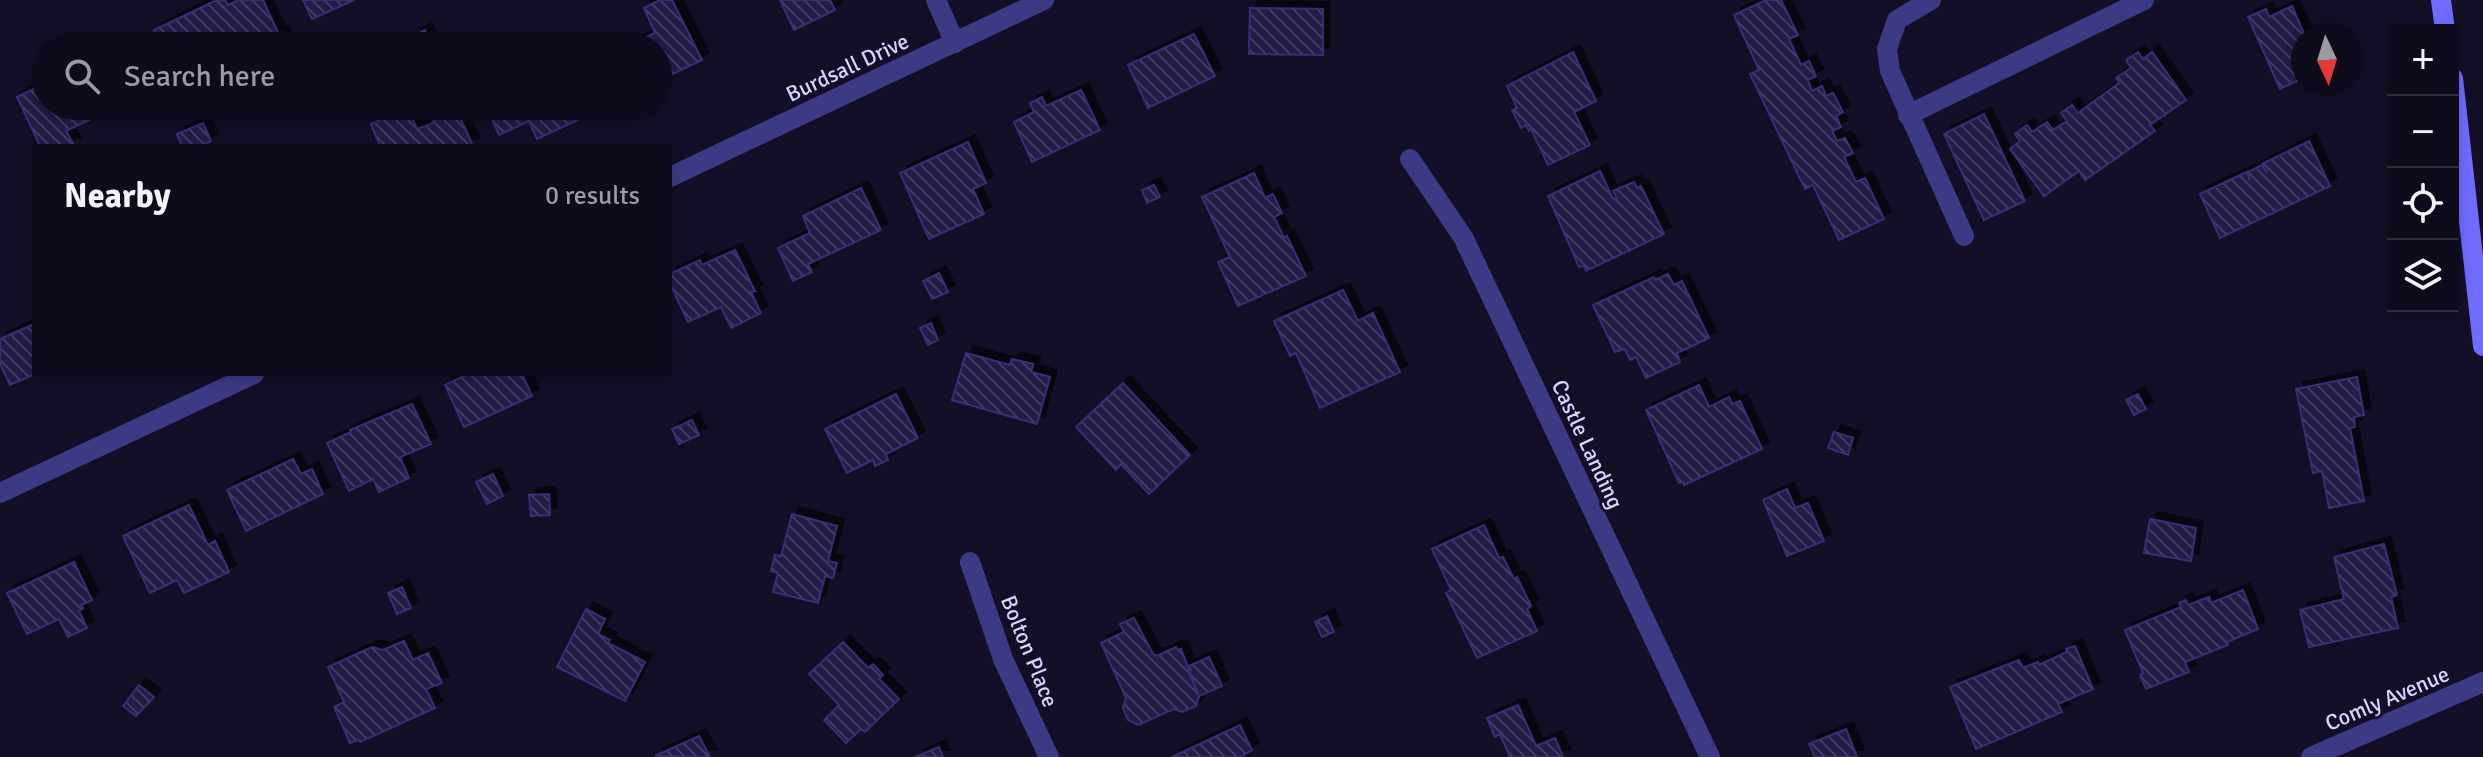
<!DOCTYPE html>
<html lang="en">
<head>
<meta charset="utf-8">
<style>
	body { margin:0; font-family:Signika,sans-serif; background:#171425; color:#f1f3f6 }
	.controls { position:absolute; right:24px; top:24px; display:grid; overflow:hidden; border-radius:0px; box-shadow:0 4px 12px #0003 }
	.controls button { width:72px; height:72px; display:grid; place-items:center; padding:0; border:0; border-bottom:2px solid #2e2b3b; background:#0e0b1c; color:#f1f3f6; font:40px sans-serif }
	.compass { position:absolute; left:2291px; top:24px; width:72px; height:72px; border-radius:50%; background:#0e0b1c; box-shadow:0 4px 12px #0003; rotate:176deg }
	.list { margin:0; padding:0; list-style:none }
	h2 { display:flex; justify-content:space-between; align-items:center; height:104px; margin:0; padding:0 32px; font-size:34px }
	h2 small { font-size:26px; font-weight:400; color:#9b9ba3 }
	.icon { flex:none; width:44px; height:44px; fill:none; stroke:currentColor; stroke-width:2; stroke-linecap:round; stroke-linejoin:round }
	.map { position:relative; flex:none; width:2483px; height:757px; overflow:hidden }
	.search { position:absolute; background:#0e0b1c; box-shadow:0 4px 12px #0003; left:32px; top:32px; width:640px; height:88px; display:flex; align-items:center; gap:20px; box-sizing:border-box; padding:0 28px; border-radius:44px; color:#9b9ba3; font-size:30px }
	.panel { position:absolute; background:#0e0b1c; box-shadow:0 4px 12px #0003; left:32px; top:144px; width:640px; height:232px; border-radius:0px }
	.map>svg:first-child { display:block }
	.building { fill:url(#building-back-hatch); stroke:#3b2d73; stroke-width:2; filter:url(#shadow) }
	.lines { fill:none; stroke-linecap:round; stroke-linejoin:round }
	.minor { stroke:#3d3a85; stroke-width:20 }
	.secondary { stroke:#6f6bff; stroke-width:20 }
	.labels { text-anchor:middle; stroke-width:6; stroke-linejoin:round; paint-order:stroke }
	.street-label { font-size:22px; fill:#d9d4ff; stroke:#130f26 }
</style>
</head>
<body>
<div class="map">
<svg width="2483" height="757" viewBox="0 0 2483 757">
	<defs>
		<pattern id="building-back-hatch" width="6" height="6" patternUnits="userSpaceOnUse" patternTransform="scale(2)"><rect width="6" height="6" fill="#241b47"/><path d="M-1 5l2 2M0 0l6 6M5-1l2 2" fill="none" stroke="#433b63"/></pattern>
		<filter id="shadow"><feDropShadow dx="7" dy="-7" stdDeviation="0" flood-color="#0009"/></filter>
	</defs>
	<rect width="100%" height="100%" fill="#130f26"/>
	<!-- building -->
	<path class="building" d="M217,0h8l3,5 11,-5h24l16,35 3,-2 5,12 -126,1 -7,-16z
		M303,0h51l-42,19z
		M660,0h12l30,60 -44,21v-35h-30l27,-13 -11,-25z
		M780,0h50l5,10 -41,20z
		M1766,0h15l17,35 -9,4 12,26 8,-4 7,15 -8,4 4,11 10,-5 4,10 7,-3 10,19 -7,4 5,11 -9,4 5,10 8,-3 8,15 -9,4 12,25 9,-4 19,41 -45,21 -26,-55 -8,4 -55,-115 9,-4 -25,-55z
		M2292,6l13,30h-2v42l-23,11 -32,-72 18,-8 3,8z
		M1250,8l73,1v46l-74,-1z
		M425,30l6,13 -12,3 -5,-10z
		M1194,34l21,42 -67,32 -20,-43z
		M1573,52l23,49 -22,11 16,33 -42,20 -17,-36 -2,2 -3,-6 -5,3 -9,-18 5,-2 -10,-22z
		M2138,52l5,7 9,-7 34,48 -36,25 5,6 -70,49 -6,-9 -35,25 -34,-47 10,-8 -5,-7 12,-9 5,7 15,-10 6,8 14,-9 -6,-8 11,-8 6,8 41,-30 -3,-5 15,-10 -5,-8z
		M46,83v23h71l-51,25 8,14 -34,1 -23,-49z
		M1081,90l19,40 -68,32 -18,-40 20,-10 -4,-9 12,-6 4,9z
		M445,106h10l18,40h-93l-9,-22 36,-17 10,22 14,-5 4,-4 -4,-7z
		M486,106h109l2,5 -60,28 -8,-18 -30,14z
		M1984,114l41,87 -41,19 -40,-86z
		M203,123l8,18 -11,5h-18l-5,-12z
		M2309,141l21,45 -110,52 -20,-44 47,-22 3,9 -2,-9 14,-7 5,8 -5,-9z
		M968,142l18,41 -13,6 11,25 -55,25 -29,-66z
		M1600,171l13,28 4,-1 -4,-7 21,-9 3,6 4,-2 23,48 -78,37 -2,-5 -5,1 -31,-71z
		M1254,173l11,25 8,-4 9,19 -8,4 10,21 3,-2 19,40 -68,30 -20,-44 12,-5 -28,-60z
		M1154,185l6,12 -13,6 -5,-13z
		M861,188l20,42 -73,34 4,8 -19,9 -15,-33 32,-15 -7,-17z
		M735,250l20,41 -4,1 10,21 -30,15 -10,-21 -33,15 -18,-38v-10l30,-14 2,5z
		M939,273l9,19 -16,7 -9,-18z
		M1668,274l6,11 8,-4 27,57 -32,15 3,9 -34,16 -10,-21 -6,3 -5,-11 -10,3 -22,-47 61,-28 1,3z
		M1343,290l15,31 15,-8 27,59 -80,36 -24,-55 -6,3 -16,-35z
		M931,323l7,17 -10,5 -8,-17z
		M34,324l1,50 -25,11 -10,-21v-25z
		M966,353l44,12 2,-6 21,5 -2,8 19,5 -13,47 -85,-24z
		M468,374h54l10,22 -68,31 -19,-42z
		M2357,377l7,38 -10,2 1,10 -5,1 14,73 -35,7 -7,-37 -9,2 -17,-84z
		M1123,383l67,72 -41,39 -28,-30 -5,6 -40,-43z
		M1699,385l10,22 20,-10 3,7 8,-3 22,48 -78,36 -1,-3 -4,1 -33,-73z
		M896,394l22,44 -32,16 2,6 -13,6 -2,-6 -26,13 -22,-44z
		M2138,394l8,15 -12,6 -8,-15z
		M412,404l19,40 -31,13 9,21 -30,14 -6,-13 -24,12 -22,-48 24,-11 -1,-2z
		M692,420l7,15 -20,9 -7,-15z
		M1834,432l19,6 -5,17 -20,-7z
		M293,459l8,15 11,-5 11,25 -77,37 -19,-41z
		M493,474l10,22 -16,8 -11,-22z
		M1787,489l8,19 13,-5 16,38 -37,15 -24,-56z
		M549,494l1,21 -19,1 -2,-21z
		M189,505l19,40 7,-4 14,31 -45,21 -7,-13 -27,13 -27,-57z
		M792,514l45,12 -9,35 9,2 -4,15 -8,-2 -7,27 -45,-11 5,-19 -7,-2 4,-16 6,1z
		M2150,519l46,9 -5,33 -47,-8z
		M1484,525l15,33 4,-1 11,22 3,-2 14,29 -4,3 10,22 -60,27 -31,-65 5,-3 -19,-41z
		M2384,544l13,51 -6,2 7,31 -89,19 -9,-37 44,-11 -10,-42z
		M74,562l18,38 -11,5 2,3 -4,3 8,17 -19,9 -9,-18 -32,15 -20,-41z
		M402,587l9,21 -14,6 -9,-21z
		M2243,590l15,39 -31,13 1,3 -43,17 4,10 -43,17 -6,-14 3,-2 -18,-43 56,-23 -2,-4 7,-3 2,5 21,-8 2,6z
		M586,609l19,10 -7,15 12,6 -2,3 37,19 -20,39 -68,-34z
		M1327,616l7,16 -12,5 -7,-15z
		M1134,618l19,36 4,2 19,-9 2,3 3,-1 18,47 -3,10 -14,6 -8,-3 -36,16 -10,-5 -5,-12 3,-10 -25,-55 23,-11 -4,-8z
		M404,641l9,19 15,-7 14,30 -16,6 9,19 -75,34 -1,-2 -9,3 -16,-36 10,-5 -16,-35 44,-20 11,3z
		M843,642l25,26 5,-4 10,11 -4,4 20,20 -34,33 -4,-3 -15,14 -22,-23 15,-15 -30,-31z
		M2075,646l18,43 -35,15 4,8 -86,37 -26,-62 69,-27 4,8 15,-6 1,3 28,-13 -1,-3z
		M1209,657l13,29 -23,10 -11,-25 3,-1 -2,-4z
		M139,685l15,12 -18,19 -13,-10z
		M1518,705l18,41 19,-8 8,19h-53l-10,-23 -5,3 -8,-19z
		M1240,725l12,25 -12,7h-68z
		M1846,729l11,28h-42l-6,-13z
		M699,736l11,21 -55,-1z
		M939,747l4,10h-28z"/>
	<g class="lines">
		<!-- minor -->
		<path class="minor" d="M936,0l19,43
			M1931,0l-34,20 -10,29 3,22 74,165
			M1908,115l236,-115
			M1410,159l53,78 247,520
			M670,177l374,-177
			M0,493l254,-119
			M970,562l33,97 46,98
			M2311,757l172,-75"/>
		<!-- secondary -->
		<path class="secondary" d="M2441,0l4,30
			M2453,78l30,268"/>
	</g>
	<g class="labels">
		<!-- street labels -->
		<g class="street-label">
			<text transform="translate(847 67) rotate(-25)" y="8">Burdsall Drive</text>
			<text transform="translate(1588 444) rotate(65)" y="8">Castle Landing</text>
			<text transform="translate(1030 651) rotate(68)" y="8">Bolton Place</text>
			<text transform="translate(2387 698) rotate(-23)" y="8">Comly Avenue</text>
		</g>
	</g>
</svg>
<div class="controls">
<button>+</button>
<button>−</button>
<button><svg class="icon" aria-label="locate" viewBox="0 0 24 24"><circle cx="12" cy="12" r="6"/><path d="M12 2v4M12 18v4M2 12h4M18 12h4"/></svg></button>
<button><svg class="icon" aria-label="layers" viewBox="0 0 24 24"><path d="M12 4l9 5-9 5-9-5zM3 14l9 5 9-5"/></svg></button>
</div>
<svg class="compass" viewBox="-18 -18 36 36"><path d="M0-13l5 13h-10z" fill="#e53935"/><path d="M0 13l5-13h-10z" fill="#9b9ba3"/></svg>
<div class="search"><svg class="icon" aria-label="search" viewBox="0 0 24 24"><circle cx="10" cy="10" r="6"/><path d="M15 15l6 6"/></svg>Search here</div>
<section class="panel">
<h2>Nearby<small>0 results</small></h2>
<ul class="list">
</ul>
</section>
</div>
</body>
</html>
